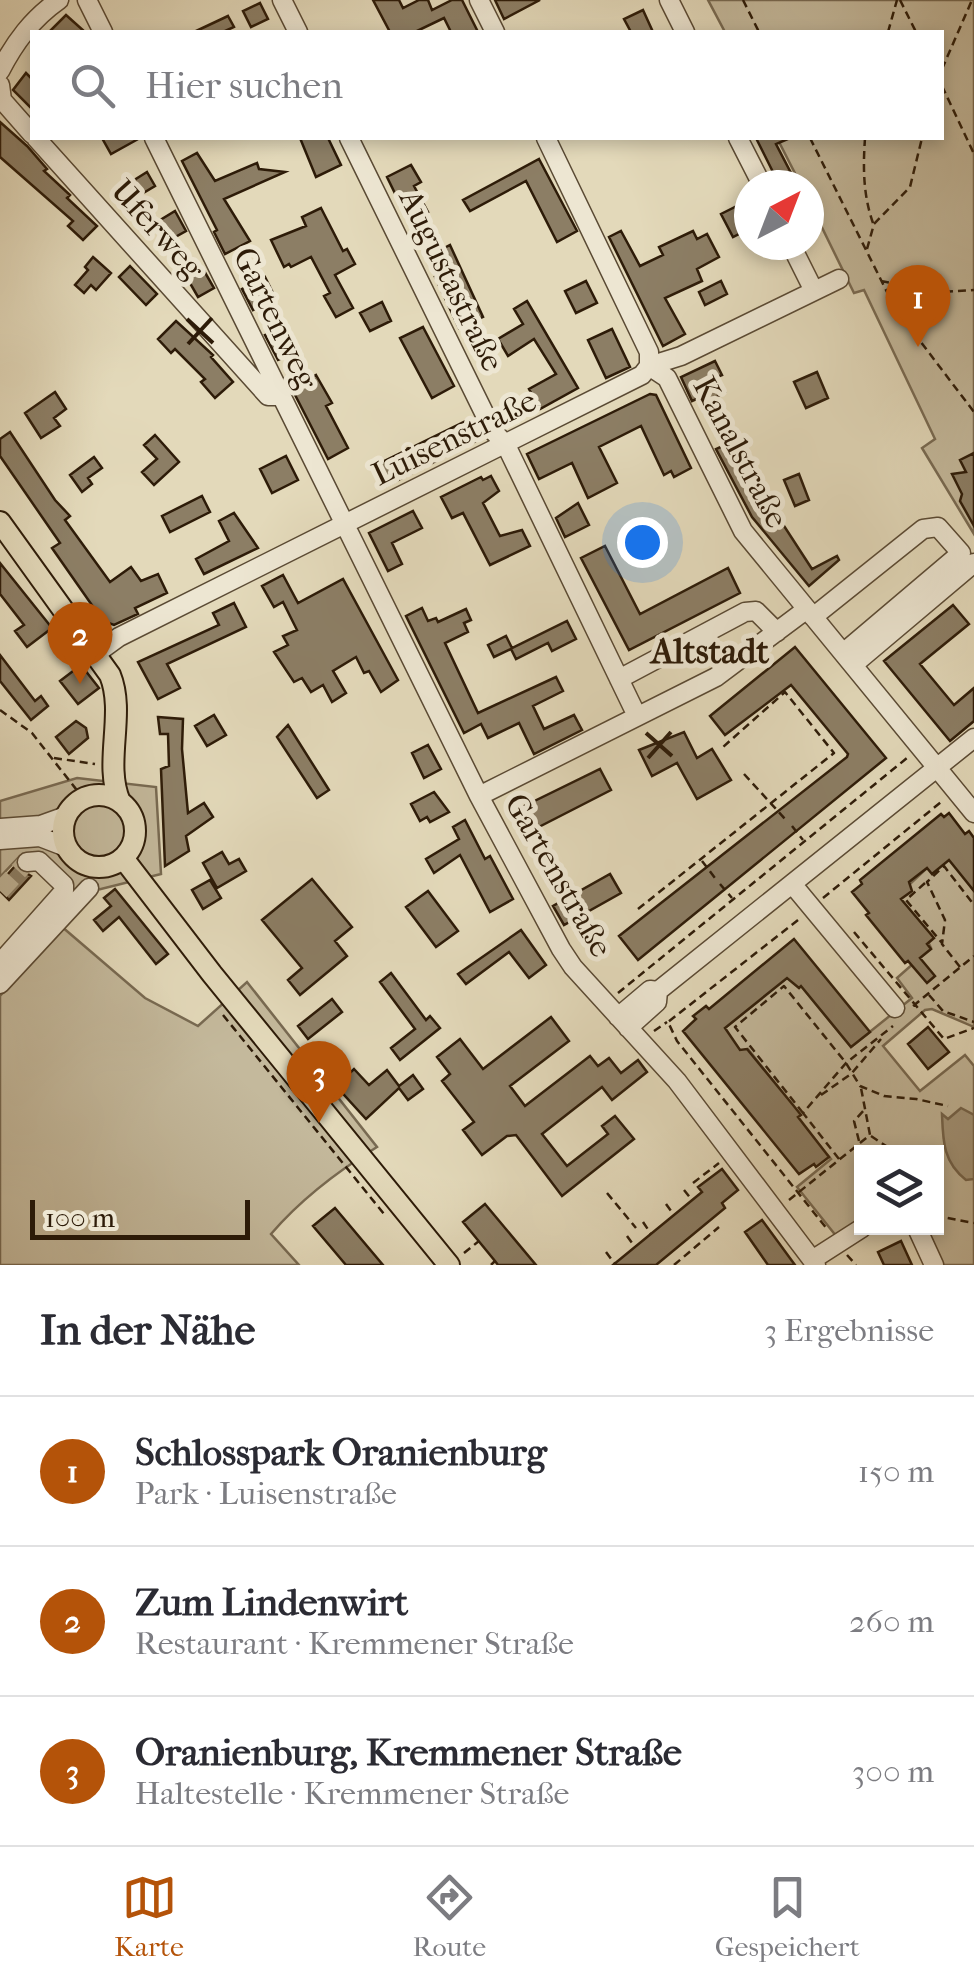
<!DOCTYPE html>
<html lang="de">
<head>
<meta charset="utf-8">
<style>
	body { margin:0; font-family:"IM FELL French Canon",serif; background:#f2f2f3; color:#2b2b33 }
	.controls { position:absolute; right:30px; bottom:30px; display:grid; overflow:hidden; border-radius:0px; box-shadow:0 5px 15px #0003 }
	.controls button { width:90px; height:90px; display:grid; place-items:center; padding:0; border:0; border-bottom:2px solid #e1e1e2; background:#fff; color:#2b2b33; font:50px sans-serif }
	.compass { position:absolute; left:734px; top:170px; width:90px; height:90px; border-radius:50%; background:#fff; box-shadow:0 5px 15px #0003; rotate:42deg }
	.scale { position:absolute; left:30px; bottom:25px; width:220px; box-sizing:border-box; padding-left:10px; border:5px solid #2d1b08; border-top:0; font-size:28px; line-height:35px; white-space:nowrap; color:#2d1b08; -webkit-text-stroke:8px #ede6d2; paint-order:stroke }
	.you { position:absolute; left:642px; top:542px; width:35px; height:35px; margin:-25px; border:8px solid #fff; border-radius:50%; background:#1a73e8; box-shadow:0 0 0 15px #1a73e833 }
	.badge { display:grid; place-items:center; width:65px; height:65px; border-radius:50%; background:#b45309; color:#fff; font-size:32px; font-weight:700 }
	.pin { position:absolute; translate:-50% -82px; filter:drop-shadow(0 2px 5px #0008) }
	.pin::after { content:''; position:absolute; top:52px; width:35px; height:30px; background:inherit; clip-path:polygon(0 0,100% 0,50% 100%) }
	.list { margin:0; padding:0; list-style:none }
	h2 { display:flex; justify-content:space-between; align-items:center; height:130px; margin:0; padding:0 40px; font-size:42px }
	h2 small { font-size:32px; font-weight:400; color:#7c7c81 }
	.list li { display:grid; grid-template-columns:65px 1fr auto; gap:30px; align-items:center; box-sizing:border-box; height:150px; padding:0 40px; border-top:2px solid #e1e1e2 }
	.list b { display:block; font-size:38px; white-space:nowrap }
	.list p { margin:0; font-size:32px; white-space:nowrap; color:#7c7c81 }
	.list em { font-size:32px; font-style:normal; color:#7c7c81 }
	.icon { flex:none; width:55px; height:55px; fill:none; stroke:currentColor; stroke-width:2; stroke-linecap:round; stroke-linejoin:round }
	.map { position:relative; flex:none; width:974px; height:1265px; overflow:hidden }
	.search { position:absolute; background:#fff; box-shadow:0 5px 15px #0003; left:30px; right:30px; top:30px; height:110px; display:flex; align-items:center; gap:25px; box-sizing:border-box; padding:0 35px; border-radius:0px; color:#7c7c81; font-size:38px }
	.sheet { height:580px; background:#fff }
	nav { display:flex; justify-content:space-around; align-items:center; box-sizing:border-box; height:140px; border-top:2px solid #e1e1e2; background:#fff; font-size:28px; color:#7c7c81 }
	nav a { display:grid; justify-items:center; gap:5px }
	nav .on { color:#b45309 }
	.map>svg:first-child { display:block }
	.green { fill:#c4b99c; stroke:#786a52; stroke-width:2.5 }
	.water { fill:#a5987d; stroke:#75664e; stroke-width:2.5 }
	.building { fill:#8c7e65; stroke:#2d1b08; stroke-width:2.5 }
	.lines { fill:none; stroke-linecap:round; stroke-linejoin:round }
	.minor-tunnel { stroke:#bfb396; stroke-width:18; stroke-dasharray:18 9; stroke-linecap:butt }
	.minor-casing { stroke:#5a4a34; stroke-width:21 }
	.major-casing { stroke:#2d1b08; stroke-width:24 }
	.path { stroke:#2d1b08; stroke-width:2.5; stroke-dasharray:8 5; stroke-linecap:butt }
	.minor { stroke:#ede6d2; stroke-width:18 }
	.major { stroke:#e3d9ba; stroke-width:20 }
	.ticks { fill:none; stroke:#2d1b08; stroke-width:4 }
	.labels { text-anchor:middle; stroke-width:10; stroke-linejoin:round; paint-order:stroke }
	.street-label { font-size:32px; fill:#2d1b08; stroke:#ede6d2 }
	.neighbourhood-label { font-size:35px; font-weight:bold; fill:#2d1b08; stroke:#ede6d2 }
</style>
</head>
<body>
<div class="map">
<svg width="974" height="1265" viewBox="0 0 974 1265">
	<rect width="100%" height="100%" fill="#e3d9ba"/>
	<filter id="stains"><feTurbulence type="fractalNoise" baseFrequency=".002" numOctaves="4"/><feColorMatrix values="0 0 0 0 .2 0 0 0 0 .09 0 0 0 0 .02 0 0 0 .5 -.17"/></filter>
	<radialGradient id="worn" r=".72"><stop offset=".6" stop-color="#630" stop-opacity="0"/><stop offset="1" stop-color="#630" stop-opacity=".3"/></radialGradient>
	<!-- green -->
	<path class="green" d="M708,0h266v534l-52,-86 13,-9 -71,-149 -10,3 -45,-92v-16h-8l-24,-47h165v-106h-217z
		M77,778l79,9 5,87 -76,19 -12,-3 -5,11 -36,-47 -12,2 -20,21v-76z
		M946,852l28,39v136l-42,-18 -7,1 -42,36 37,45 45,-36 9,11v199h-33l-18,-37h13v-76h-74l-1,69 -24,16 -40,-50 34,-28 -34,-41 3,-3 -52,-66 -10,3 -14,-20 1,-4 62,-50 14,8 50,61 61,-49 -15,-20 34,-30 -15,-31 -22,-18 34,-32 5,7 3,-3 -3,-3z
		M61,926l84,72 53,28 49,-44 130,165c-39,24 -76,52 -106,87l28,31h-299v-269z"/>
	<!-- water -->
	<path class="water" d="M961,1108l13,7v64l-8,1c-23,-18 -23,-39 -24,-66l6,5z"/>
	<!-- building -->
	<path class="building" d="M373,0h26l4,8 16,-8h9l4,10 20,-10h10l16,32h-27l-7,-14 -29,14h-25z
		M495,0h45l-36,19z
		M260,3l8,16 -17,8 -8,-16z
		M643,10l10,22h-22l-7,-13z
		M66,15l19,17h-36z
		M228,16l6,11 -11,5h-29z
		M26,73l6,6v30l-19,-19z
		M0,122l27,24 20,23 -3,2 26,24 -3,3 30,28 -14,14 -15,-14 5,-5 -73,-64z
		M102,138h38l-29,16z
		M300,138h28l13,27 -25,12z
		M756,138h34l-14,6 15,29 -14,7z
		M197,153l18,28 42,-18 2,6 26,3 -61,27 26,42 -25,13 -11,-22 3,-2 -35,-69z
		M539,159l38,72 -20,11 -31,-61 -56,30 -7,-11z
		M411,165l10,17 -7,4 14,26 -19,10 -22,-45z
		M147,172l8,14 -27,16 -8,-13z
		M739,205l10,24 -16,8 -12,-23z
		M321,208l22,43 4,-2 8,15 -20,11 18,33 -17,9 -12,-21 6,-3 -19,-36 -20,10 -2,-3 -5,3 -13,-27 35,-14 -4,-9z
		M175,211l11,20 -18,10 -11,-19z
		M621,231l19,35 23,-11 -4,-8 34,-16 4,8 10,-5 12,23 -22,12 5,12 -37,17 20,36 -22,12 -54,-109z
		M450,245l33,72 -24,11 -24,-51 7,-3 -11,-19z
		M93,257l18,16 -15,17 -5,-5 -7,8 -9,-8 13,-15 -3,-3z
		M130,266l27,28 -11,11 -27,-28z
		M203,269l11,19 -16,9 -11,-19z
		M265,277l11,22 -23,11 -11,-21z
		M586,281l11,22 -21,10 -11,-22z
		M721,281l6,13 -22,11 -6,-13z
		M527,301l51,87 -38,21 -11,-20 27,-15 -22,-35 -26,17 -10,-17 25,-15 -9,-15z
		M382,302l9,19 -21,10 -10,-18z
		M176,321l37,34 -2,2 22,25 -18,16 -14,-16 4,-3 -30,-30 -4,4 -13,-14z
		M284,326l12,26 -18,8 -13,-25z
		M423,327l31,59 -22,12 -32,-60z
		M612,329l18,38 -24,11 -18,-38z
		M715,361l7,14 -5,2 8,15 -20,12 -4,-7 -9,4 -11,-24z
		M817,372l11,26 -22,10 -12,-26z
		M316,375l16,28 -6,3 22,42 -20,11 -36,-70z
		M55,392l11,17 -12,9 6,8 -19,12 -16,-25z
		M650,394l6,1 35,73 -17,9 -3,-6 -7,4 -23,-49 -42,21 18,36 -29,15 -16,-35 -33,16 -12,-25z
		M466,421l10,20 -90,45 -10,-21z
		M10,432l45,68 15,16 -5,4 45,62 21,-15 10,14 17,-7 9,19 -32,15 3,6 -24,11 -11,-4 -51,-73 8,-5 -60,-87v-17z
		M155,435l24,27 -25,23 -12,-13 15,-13 -13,-14z
		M738,439l14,31 -3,2 63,97 25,-13 2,4 -30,26 -57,-69 -36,-68z
		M974,453v73l-14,-25 2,-7 -10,-20 14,-2 -6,-12z
		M286,456l12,24 -26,13 -12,-24z
		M94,457l8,11 -14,10 4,6 -10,8 -12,-17z
		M799,474l10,26 -14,6 -11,-26z
		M491,476l8,15 -16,12 17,33 22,-6 8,16 -40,19 -27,-52 -11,5 -11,-21 40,-20 2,3z
		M202,496l8,16 -40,20 -8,-16z
		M578,503l11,22 -24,12 -9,-19z
		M413,511l9,17 -30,15 10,21 -14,7 -19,-38z
		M234,513l24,35 -54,26 -8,-15 33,-18 -10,-20z
		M605,546l35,68 88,-46 12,25 -111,57 -48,-92z
		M0,563l52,65 -25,19 -12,-16 9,-6 -24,-31z
		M283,575l15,28 45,-24 55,101 -17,12 -12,-21 -5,2 -8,-16 -23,14 13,22 -14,9 -9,-17 -12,7 -9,-14 -8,4 -20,-30 14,-7 -5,-9 14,-6 -14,-28 -9,5 -12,-21z
		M234,603l12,24 -79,37 13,24 -22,11 -20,-37 81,-37 -6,-12z
		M953,605l16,19 -49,40 34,41 20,-17v33l-24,20 -66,-80z
		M422,608l6,13 8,-3 2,4 28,-13 5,11 -7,3 4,9 -23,11 33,70 78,-36 7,14 -30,15 11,23 30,-14 8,15 -48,24 -15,-31 -31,15 -7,-14 -17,9 -58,-117z
		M567,621l9,18 -24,12 -4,-8 -32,16 -5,-10 -17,8 -6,-12 18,-9 6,12z
		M795,647l91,111 -248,202 -19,-24 228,-179 1,-3 -57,-69 -66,50 -15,-19z
		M0,655l35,46 6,-5 7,10 -17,14 -31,-39z
		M81,665l18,23 -21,16 -18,-23z
		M214,715l12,20 -19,11 -12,-20z
		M158,717l25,2 -1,30 6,64 16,-10 9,14 -27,19 3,15 -24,15 -4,-97 8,-3 -1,-32h-8z
		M76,721l10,7 2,10 -19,16 -13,-17z
		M288,725l41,65 -12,8 -40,-61z
		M684,732l13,26 15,-9 19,31 -34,19 -20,-36 -25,13 -13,-26z
		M428,745l13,24 -17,9 -12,-25z
		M600,769l11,21 -78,40 3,7 -11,5 -15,-29z
		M434,792l15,20 -19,10 -3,-5 -7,4 -9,-17z
		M949,813l16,21 4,-3 5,7v53l-25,-31 -17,14 -5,-6 -18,14 3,9 -11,8 33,39 -7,6 4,5 -11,9 15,18 -8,7 -19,-22 -3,2 -39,-48 3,-2 -17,-21 10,-8 -2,-4 81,-66 3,3z
		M465,820l20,39 5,-3 23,43 -23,13 -30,-57 -26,18 -8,-14 33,-20 -6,-12z
		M222,852l7,12 10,-5 7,12 -29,17 -14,-25z
		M15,866l16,10 -22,24 -9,-9v-8z
		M610,874l11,19 -57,32 -11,-19z
		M312,879l40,48 -17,14 12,15 -47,39 -12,-15 14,-12 -40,-48z
		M210,880l11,18 -18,11 -11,-19z
		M115,889l53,65 -12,10 -37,-47 -16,14 -9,-11 17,-14 -7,-8z
		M428,891l30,40 -22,16 -30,-40z
		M521,930l25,35 -17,13 -20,-26 -43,32 -8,-10z
		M794,939l76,93 -19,15 -50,-61 -2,2 -12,-10 -62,50 15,22 7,-1 46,56 8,10 -3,2 31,40 -13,10 -2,-3 -15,10 -116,-143 13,-12 -3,-3 13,-10 3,3z
		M391,973l35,47 4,-4 10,12 -40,32 -9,-12 24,-19 -35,-47z
		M332,999l10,13 -34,27 -10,-13z
		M551,1017l18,24 -59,45 15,20 65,-50 8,10 11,-8 12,15 17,-13 9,12 -35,28 -10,-13 -60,47 25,32 41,-32 -6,-8 13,-10 19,23 -72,57 -46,-61 -9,1 -25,19 -19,-25 11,-8 -32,-41 8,-7 -13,-17 23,-18 23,30z
		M928,1027l21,25 -21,17 -20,-25z
		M354,1069l15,16 18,-15 12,16 14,-11 10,14 -15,11 -9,-12 -33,31 -30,-33z
		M722,1169l16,21 -16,13 3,5 -69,57h-43l89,-73 -4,-5z
		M485,1204l51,61h-38l-3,-4 -32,-39z
		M335,1208l48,57h-37l-33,-39z
		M762,1220l33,45h-27l-23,-33z
		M901,1241l11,24h-28l-6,-13z"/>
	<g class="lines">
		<!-- minor-tunnel -->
		<path class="minor-tunnel" d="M0,891l27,-29"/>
		<defs>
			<path id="minor" d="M87,0l16,32
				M282,0l16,32
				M479,0l16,32
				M669,0l16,32
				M0,71c15,-29 32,-52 59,-71
				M0,85l2,15 30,34
				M36,138l232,258h12
				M154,138l325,658 82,153 12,18 104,114 139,184
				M349,138l144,293 13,14 131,271
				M546,138l103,214v14
				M738,138l24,47
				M791,245l23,46
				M649,366l18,12 76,153 231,282
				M813,617l110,-88 15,-2 23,26 -118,100
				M97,653l22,-16 523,-262 7,-9 32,-10 158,-77
				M853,665l121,-102
				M619,679l126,-67 11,-1 21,21
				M479,796l237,-119 91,-68
				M0,828l41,-3 25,-9
				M0,840l40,-3 26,10
				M793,885l102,123
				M0,963l64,-72v-6l-25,-24 -12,1
				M0,984l89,-96
				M618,1017l32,-27 8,1 316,-253
				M628,1028l29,-26 1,-11
				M917,1228l17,37
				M812,1260l50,-32"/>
			<path id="major" d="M0,522l110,153c16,39 -7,88 10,127
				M63 831a36 36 0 1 1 72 0a36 36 0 1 1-72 0Z
				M123,858l89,116 237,291"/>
		</defs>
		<!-- minor casing -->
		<use href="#minor" class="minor-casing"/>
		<!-- major casing -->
		<use href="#major" class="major-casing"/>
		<!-- path -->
		<path class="path" d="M743,0l16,32
			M900,0l16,32
			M888,32l9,-32
			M942,69l30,-69
			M942,86l32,68
			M810,138l85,170 79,104
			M865,138c-2,29 -2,57 8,85
			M867,249l7,-25 36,-37 12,-49
			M881,281l59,11 34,-2
			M0,710l32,23 51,65
			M54,758l41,6
			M744,774l42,46
			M792,826l11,14
			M702,861l13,17
			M925,883l-19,17 36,43
			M720,884l12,14
			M823,898l118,-96
			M638,909l196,-156 -49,-61 -62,55
			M798,920l-130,102 9,19 150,188
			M854,932l90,107 30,-11
			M960,967l-18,-23 3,-24 -18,-38 17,-16 30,39
			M618,993l289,-235
			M929,995l14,16 31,11
			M913,1006l61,-50
			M223,1015l161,199
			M654,1031l13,-9
			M821,1095l30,-21 30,-35
			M803,1113l-68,-86 49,-41 62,77 14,23 24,10 32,3 32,7
			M871,1136l24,16
			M859,1141l-5,-20 11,-12
			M839,1159l-36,-46 43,-50 47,-37
			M693,1183l26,-20
			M684,1190l8,10
			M607,1193l29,35
			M789,1200l81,-65 -9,-47
			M666,1204l8,11
			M936,1213l6,4 32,6
			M643,1222l8,12
			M627,1236l8,11
			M606,1252l9,12
			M464,1253l15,-12
			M847,1255l9,10
			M491,1265l4,-4
			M674,1265l45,-38"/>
		<!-- minor -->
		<use href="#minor" class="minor"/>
		<!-- major -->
		<use href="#major" class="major"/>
	</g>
	<!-- ticks -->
	<path class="ticks" d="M187,319l26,24M188,344l24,-26M646,733l26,23M648,758l23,-26"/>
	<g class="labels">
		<!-- street labels -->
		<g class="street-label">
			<text transform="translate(158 229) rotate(48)" y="11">Uferweg</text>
			<text transform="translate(452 280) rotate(64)" y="11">Augustastraße</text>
			<text transform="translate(276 318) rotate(64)" y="11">Gartenweg</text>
			<text transform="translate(454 437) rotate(-26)" y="11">Luisenstraße</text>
			<text transform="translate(741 452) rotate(62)" y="11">Kanalstraße</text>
			<text transform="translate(559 875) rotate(60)" y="11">Gartenstraße</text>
		</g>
		<!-- neighbourhood labels -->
		<g class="neighbourhood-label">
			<text x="710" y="663">Altstadt</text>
		</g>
	</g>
	<rect width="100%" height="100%" filter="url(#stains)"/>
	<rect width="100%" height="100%" fill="url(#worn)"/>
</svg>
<div class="controls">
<button><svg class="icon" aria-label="layers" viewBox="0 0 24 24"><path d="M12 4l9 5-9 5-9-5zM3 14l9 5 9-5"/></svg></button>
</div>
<svg class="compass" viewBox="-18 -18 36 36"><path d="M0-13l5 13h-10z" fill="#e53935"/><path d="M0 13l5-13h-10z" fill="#7c7c81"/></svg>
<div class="scale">100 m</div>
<div class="you"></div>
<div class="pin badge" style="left:918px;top:347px">1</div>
<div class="pin badge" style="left:80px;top:684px">2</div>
<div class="pin badge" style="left:319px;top:1123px">3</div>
<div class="search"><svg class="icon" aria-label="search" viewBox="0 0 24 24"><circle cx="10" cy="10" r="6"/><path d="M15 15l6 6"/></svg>Hier suchen</div>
</div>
<section class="sheet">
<h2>In der Nähe<small>3 Ergebnisse</small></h2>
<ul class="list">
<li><span class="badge">1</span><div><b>Schlosspark Oranienburg</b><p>Park · Luisenstraße</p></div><em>150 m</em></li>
<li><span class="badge">2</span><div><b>Zum Lindenwirt</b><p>Restaurant · Kremmener Straße</p></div><em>260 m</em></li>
<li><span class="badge">3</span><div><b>Oranienburg, Kremmener Straße</b><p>Haltestelle · Kremmener Straße</p></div><em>300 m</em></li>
</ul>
</section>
<nav>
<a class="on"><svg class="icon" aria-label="map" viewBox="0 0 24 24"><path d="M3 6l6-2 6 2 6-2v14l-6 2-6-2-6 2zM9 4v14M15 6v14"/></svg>Karte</a>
<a><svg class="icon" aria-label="directions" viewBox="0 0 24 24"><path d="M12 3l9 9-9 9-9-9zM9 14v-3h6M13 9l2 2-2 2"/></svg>Route</a>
<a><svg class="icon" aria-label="saved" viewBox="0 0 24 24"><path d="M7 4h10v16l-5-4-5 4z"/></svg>Gespeichert</a>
</nav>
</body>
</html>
